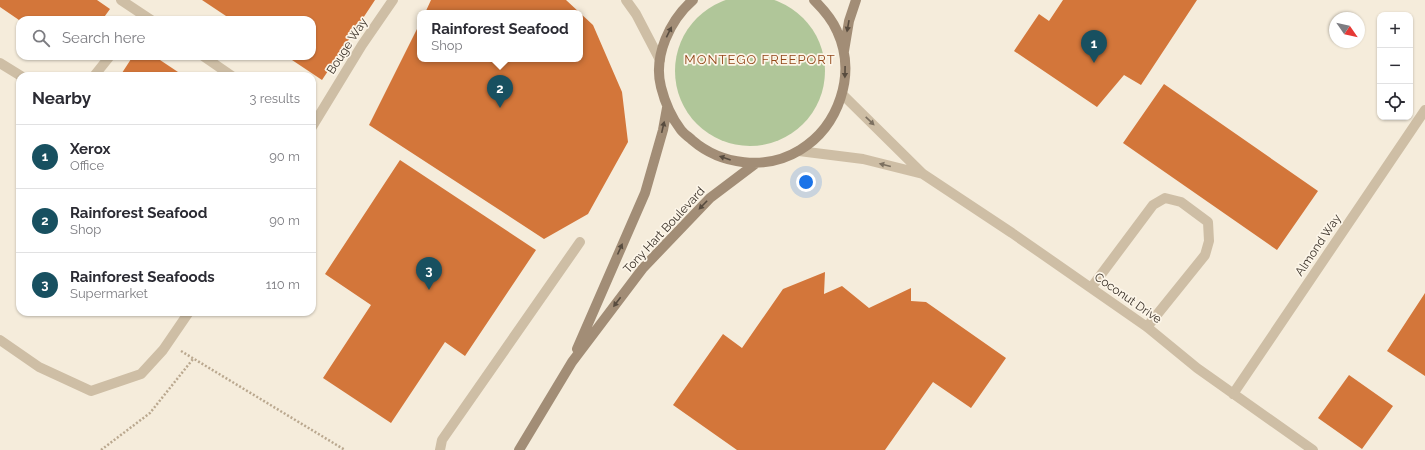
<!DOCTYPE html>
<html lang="en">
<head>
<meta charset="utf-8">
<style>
	body { margin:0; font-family:Raleway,sans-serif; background:#f2f2f3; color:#2b2b33 }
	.controls { position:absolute; right:12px; top:12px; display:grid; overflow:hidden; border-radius:8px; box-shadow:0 1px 3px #0004 }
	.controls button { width:36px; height:36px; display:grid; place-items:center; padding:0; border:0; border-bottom:1px solid #e1e1e2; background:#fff; color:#2b2b33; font:20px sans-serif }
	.compass { position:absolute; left:1329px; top:12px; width:36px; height:36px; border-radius:50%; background:#fff; box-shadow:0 1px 3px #0004; rotate:124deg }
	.you { position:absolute; left:806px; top:182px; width:14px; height:14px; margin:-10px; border:3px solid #fff; border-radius:50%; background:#1a73e8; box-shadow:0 0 0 6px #1a73e833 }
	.badge { display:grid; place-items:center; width:26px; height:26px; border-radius:50%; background:#185060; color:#fff; font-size:13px; font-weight:700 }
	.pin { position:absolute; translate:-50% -33px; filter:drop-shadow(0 1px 2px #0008) }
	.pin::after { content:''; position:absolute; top:21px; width:14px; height:12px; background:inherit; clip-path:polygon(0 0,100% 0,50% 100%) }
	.popup { position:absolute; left:417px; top:10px; width:166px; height:52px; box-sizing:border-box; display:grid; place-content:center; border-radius:8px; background:#fff; filter:drop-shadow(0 1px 3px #0005); font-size:13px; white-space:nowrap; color:#7c7c81 }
	.popup b { font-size:15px; color:#2b2b33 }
	.popup::after { content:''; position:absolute; left:50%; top:100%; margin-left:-8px; border:8px solid transparent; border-top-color:#fff }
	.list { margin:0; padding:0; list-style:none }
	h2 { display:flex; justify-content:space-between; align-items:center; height:52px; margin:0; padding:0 16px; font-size:17px }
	h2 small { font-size:13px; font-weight:400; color:#7c7c81 }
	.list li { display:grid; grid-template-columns:26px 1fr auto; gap:12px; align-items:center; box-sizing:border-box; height:64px; padding:0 16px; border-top:1px solid #e1e1e2 }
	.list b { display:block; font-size:15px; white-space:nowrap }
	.list p { margin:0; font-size:13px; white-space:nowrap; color:#7c7c81 }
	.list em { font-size:13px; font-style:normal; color:#7c7c81 }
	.icon { flex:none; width:22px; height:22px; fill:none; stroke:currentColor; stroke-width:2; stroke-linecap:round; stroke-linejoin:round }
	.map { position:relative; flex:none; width:1425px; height:450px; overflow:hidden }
	.search { position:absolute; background:#fff; box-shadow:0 1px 3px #0004; left:16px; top:16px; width:300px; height:44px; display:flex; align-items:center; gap:10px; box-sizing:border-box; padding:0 14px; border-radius:12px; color:#7c7c81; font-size:15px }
	.panel { position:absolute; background:#fff; box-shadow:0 1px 3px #0004; left:16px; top:72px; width:300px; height:244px; border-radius:12px }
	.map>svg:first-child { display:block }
	.green { fill:#b0c699 }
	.building { fill:#d3763a }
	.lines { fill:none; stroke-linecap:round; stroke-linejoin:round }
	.path { stroke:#baa88f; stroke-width:2.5; stroke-dasharray:2 2; stroke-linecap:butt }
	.lane { stroke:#cebea5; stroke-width:10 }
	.secondary { stroke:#a28d76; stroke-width:10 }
	.oneway { fill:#584c3f }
	.oneway2 { fill:#7c7060 }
	.labels { text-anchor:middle; stroke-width:3.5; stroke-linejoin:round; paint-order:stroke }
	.street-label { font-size:12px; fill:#393027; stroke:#fcf5e8 }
	.neighbourhood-label { font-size:13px; letter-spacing:1px; fill:#924617; stroke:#fcf5e8 }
</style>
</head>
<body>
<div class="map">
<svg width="1425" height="450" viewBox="0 0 1425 450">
	<rect width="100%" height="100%" fill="#f5ecdb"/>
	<!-- green -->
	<path class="green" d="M675 71a75 75 0 1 1 150 0a75 75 0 1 1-150 0Z"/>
	<!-- building -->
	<path class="building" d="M0,0h97l13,9 -8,11h-83l-19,-13z
		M202,0h173l-53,80 -36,-24h26v-36h-80z
		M431,0h135l27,25 29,67 6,50 -40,72 -44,25 -175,-114 51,-102v36h160v-46h-155z
		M1063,0h134l-56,85 -17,-10 -27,32 -83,-56 25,-37 10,7z
		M133,56h21l30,20h-64z
		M1164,84l154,107 -41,59 -154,-107z
		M400,160l136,90 -71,106 -20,-14 -54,81 -68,-45 48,-73 -46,-31z
		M825,272l-1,22 18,-8 27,22 42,-20v13l15,1 80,56 -35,50 -38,-26 -48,68h-148l-64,-45 50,-71 19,14 41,-59z
		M1425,293v83l-38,-25z
		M1349,375l44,31 -31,43 -44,-31z"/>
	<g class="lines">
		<!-- path -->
		<path class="path" d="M181,351l164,99
			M101,450l49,-37 43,-54"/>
		<!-- lane -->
		<path class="lane" d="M121,0l30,20
			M626,0l10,14 24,46
			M203,56l29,20
			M0,63l21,13
			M94,76l16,-20
			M842,94l81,80 89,59 135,94 50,41 116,82
			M312,127l50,-82 31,-45
			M799,151l64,8 60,15
			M1091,288l62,-83 12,-7 16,4 27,20 1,19 -4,14 -58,72
			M0,340l39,27 52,24 50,-17 22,-24 26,-38
			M1233,394l192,-284
			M440,450l2,-10 138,-198"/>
		<!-- secondary -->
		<path class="secondary" d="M693,0c-23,20 -40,56 -32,87 4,16 10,30 20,43 3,4 8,7 11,10 29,25 74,31 108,10 39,-24 57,-76 37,-119 -5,-12 -14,-22 -23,-31
			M844,51l5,-30 7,-21
			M577,349l68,-156 18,-63 4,-22
			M519,450l53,-88 71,-94 67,-70 45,-34"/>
	</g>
	<!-- one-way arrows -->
	<defs><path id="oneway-solid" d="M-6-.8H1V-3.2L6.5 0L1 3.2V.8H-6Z"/></defs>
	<g class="oneway">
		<use href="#oneway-solid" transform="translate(848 26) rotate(100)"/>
		<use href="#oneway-solid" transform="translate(669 32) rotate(-64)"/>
		<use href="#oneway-solid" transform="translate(845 72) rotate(91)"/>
		<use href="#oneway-solid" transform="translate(663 127) rotate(-77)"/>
		<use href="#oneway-solid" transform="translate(725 158) rotate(-161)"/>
		<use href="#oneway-solid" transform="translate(703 205) rotate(134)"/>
		<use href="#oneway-solid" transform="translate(620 249) rotate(-66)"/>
		<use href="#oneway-solid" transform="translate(617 302) rotate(127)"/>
	</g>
	<g class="oneway2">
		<use href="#oneway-solid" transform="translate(870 121) rotate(44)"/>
		<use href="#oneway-solid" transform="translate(885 165) rotate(-166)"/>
	</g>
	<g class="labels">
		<!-- street labels -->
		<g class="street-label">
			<text transform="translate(347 46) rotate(-57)" y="4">Bouge Way</text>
			<text transform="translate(664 230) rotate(-47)" y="4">Tony Hart Boulevard</text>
			<text transform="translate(1318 245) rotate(-56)" y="4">Almond Way</text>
			<text transform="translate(1128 298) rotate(35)" y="4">Coconut Drive</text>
		</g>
		<!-- neighbourhood labels -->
		<g class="neighbourhood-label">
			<text x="760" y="64">MONTEGO FREEPORT</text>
		</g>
	</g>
</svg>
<div class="controls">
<button>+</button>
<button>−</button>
<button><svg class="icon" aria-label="locate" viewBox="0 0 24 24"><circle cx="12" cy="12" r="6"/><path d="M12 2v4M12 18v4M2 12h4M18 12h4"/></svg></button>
</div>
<svg class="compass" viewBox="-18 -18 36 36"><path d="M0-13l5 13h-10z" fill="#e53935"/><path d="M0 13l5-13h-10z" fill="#7c7c81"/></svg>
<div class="you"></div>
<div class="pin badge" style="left:1094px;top:63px">1</div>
<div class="pin badge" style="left:500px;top:108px">2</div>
<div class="popup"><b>Rainforest Seafood</b>Shop</div>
<div class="pin badge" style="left:429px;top:290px">3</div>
<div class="search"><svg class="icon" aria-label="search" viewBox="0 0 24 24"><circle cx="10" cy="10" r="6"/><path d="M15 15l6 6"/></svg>Search here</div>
<section class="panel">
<h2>Nearby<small>3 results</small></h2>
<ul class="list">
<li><span class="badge">1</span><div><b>Xerox</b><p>Office</p></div><em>90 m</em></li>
<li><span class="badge">2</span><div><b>Rainforest Seafood</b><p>Shop</p></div><em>90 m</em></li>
<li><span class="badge">3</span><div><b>Rainforest Seafoods</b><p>Supermarket</p></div><em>110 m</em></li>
</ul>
</section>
</div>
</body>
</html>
